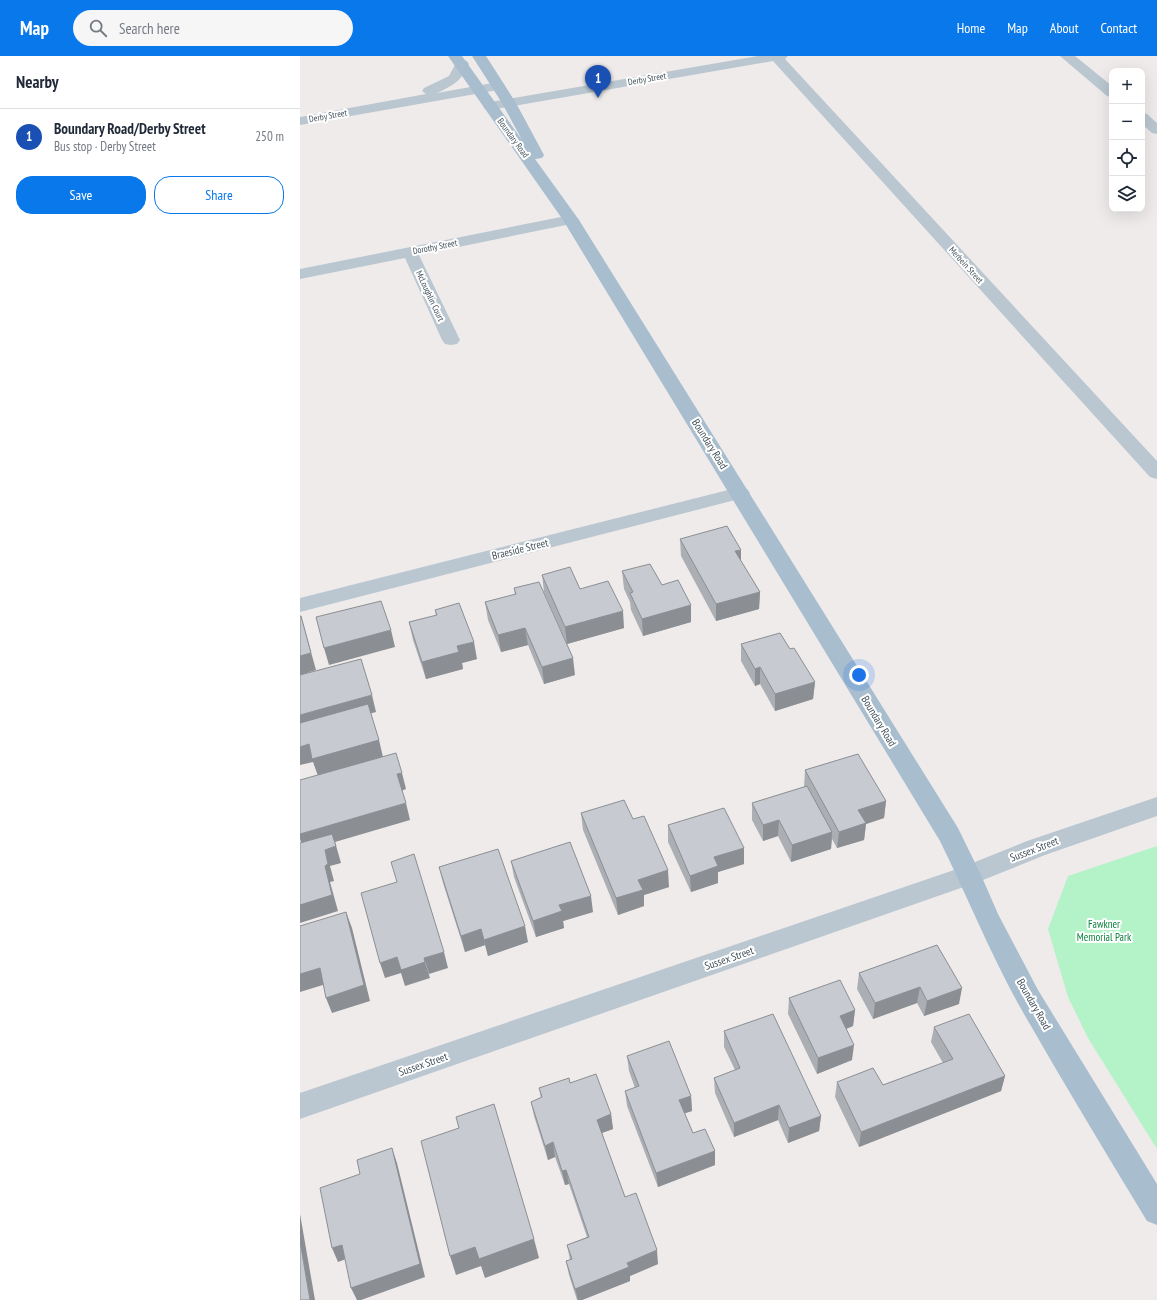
<!DOCTYPE html>
<html lang="en">
<head>
<meta charset="utf-8">
<style>
	body { margin:0; font-family:"PT Sans Narrow",sans-serif; background:#f6f6f7; color:#1f2937 }
	.controls { position:absolute; right:12px; top:12px; display:grid; overflow:hidden; border-radius:8px; box-shadow:0 4px 16px #0002 }
	.controls button { width:36px; height:36px; display:grid; place-items:center; padding:0; border:0; border-bottom:1px solid #e0e1e3; background:#fff; color:#1f2937; font:20px sans-serif }
	.you { position:absolute; left:559px; top:619px; width:14px; height:14px; margin:-10px; border:3px solid #fff; border-radius:50%; background:#1a73e8; box-shadow:0 0 0 6px #1a73e833 }
	.badge { display:grid; place-items:center; width:26px; height:26px; border-radius:50%; background:#0978eb; color:#fff; font-size:13px; font-weight:700 }
	.pin { position:absolute; translate:-50% -33px; filter:drop-shadow(0 1px 2px #0008) }
	.pin::after { content:''; position:absolute; top:21px; width:14px; height:12px; background:inherit; clip-path:polygon(0 0,100% 0,50% 100%) }
	.list { margin:0; padding:0; list-style:none }
	h2 { display:flex; justify-content:space-between; align-items:center; height:52px; margin:0; padding:0 16px; font-size:17px }
	h2 small { font-size:13px; font-weight:400; color:#747a83 }
	.list li { display:grid; grid-template-columns:26px 1fr auto; gap:12px; align-items:center; box-sizing:border-box; height:56px; padding:0 16px; border-top:1px solid #e0e1e3 }
	.list b { display:block; font-size:15px; white-space:nowrap }
	.list p { margin:0; font-size:13px; white-space:nowrap; color:#747a83 }
	.list em { font-size:13px; font-style:normal; color:#747a83 }
	.actions { display:flex; gap:8px; padding:12px 16px }
	.actions a { flex:1; padding:9px 0; border:1px solid #0978eb; border-radius:16px; text-align:center; font-size:14px; color:#0978eb }
	.actions .main { background:#0978eb; color:#fff }
	.icon { flex:none; width:22px; height:22px; fill:none; stroke:currentColor; stroke-width:2; stroke-linecap:round; stroke-linejoin:round }
	.map { position:relative; flex:none; width:857px; height:1244px; overflow:hidden }
	header { display:flex; align-items:center; gap:24px; box-sizing:border-box; height:56px; padding:0 20px; background:#0978eb; color:#fff }
	header strong { font-size:19px }
	nav { display:flex; gap:22px; margin-inline-start:auto; font-size:14px }
	.search { width:280px; height:36px; background:#f6f6f7; display:flex; align-items:center; gap:10px; box-sizing:border-box; padding:0 14px; border-radius:22px; color:#747a83; font-size:15px }
	main { display:flex }
	aside { flex:1; background:#fff }
	.map>svg:first-child { display:block }
	.green { fill:#b4f2c8 }
	.lines { fill:none; stroke-linecap:round; stroke-linejoin:round }
	.minor { fill:#bac7d0; fill-rule:evenodd }
	.major { fill:#a8bdce; fill-rule:evenodd }
	.wall { fill:#abafb4 }
	.shaded-wall { fill:#8b8e92 }
	.building { fill:#c7cbd1; stroke:#8b8e92 }
	.labels { text-anchor:middle; stroke-width:4; stroke-linejoin:round; paint-order:stroke }
	.far-street-label { font-size:9px; fill:#42505a; stroke:#fff }
	.street-label { font-size:11px; fill:#42505a; stroke:#fff }
	.park-label { font-size:11px; fill:#0e8141; stroke:#fff }
</style>
</head>
<body>
<header>
<strong>Map</strong>
<div class="search"><svg class="icon" aria-label="search" viewBox="0 0 24 24"><circle cx="10" cy="10" r="6"/><path d="M15 15l6 6"/></svg>Search here</div>
<nav><a>Home</a><a>Map</a><a>About</a><a>Contact</a></nav>
</header>
<main>
<aside>
<h2>Nearby<small></small></h2>
<ul class="list">
<li><span class="badge" style="background:#1a4fb4">1</span><div><b>Boundary Road/Derby Street</b><p>Bus stop · Derby Street</p></div><em>250 m</em></li>
</ul>
<div class="actions"><a class="main">Save</a><a>Share</a></div>
</aside>
<div class="map">
<svg width="857" height="1244" viewBox="0 0 857 1244">
	<rect width="100%" height="100%" fill="#efebeb"/>
	<!-- green -->
	<path class="green" d="M857,790v303l-69,-111 -20,-41 -20,-68 20,-53z"/>
	<g class="lines">
		<!-- minor -->
		<path class="minor" d="M458,0h30l-3,3 372,402v18l-7,-2 -377,-416 -283,49 -5,-1 -2,-3 2,-3 5,-1z
			M760,0h15l37,30v11l-5,-1z
			M162,4l5,1 2,3c-6,16 -17,22 -32,29l61,-11 5,1 2,3 -2,3 -5,1 -198,35v-8l126,-23 -4,-3 2,-3 25,-12 8,-15z
			M842,57l5,1 10,9v11l-5,-1 -10,-9z
			M271,159l5,2 3,3 -3,3 -157,32 41,85 -3,4 -6,1 -6,-1 -3,-4 -37,-82 -105,21v-10z
			M440,431l7,2 3,4 -3,4 -447,115v-14z
			M857,741v19l-112,39 -67,27 -678,237v-26l660,-225 67,-27z"/>
		<!-- major -->
		<path class="major" d="M148,0h14l60,84 -20,-37 -30,-47h14l30,47 28,52 -2,3 -7,1 44,61 379,608 23,47 17,39 40,76 119,194v41l-10,-4c-43,-71 -86,-142 -127,-214 -30,-54 -53,-111 -80,-166l-377,-621z"/>
	</g>
	<!-- wall -->
	<path class="wall" d="M380,483l61,22 19,31 -1,17 -43,12 -35,-65z
		M322,515l40,14 29,20v17l-48,14 -12,-26 -1,-8 -6,-13z
		M242,519l38,14 44,39 -57,16 -23,-52z
		M214,532l61,87 -31,9 -16,-39 -27,7 -13,-32 -3,-18 30,-7z
		M135,554l42,49 -15,4 1,6 -37,10 -13,-39 -4,-18 27,-6z
		M441,588l49,5 25,33 -2,17 -38,12 -15,-27 -5,2 -14,-25z
		M505,714l81,31 -2,17 -18,6 -2,16 -27,8 -5,-9 -1,10 -40,13 -13,-26 -15,5 -11,-21v-17l52,-16z
		M281,757l52,6 36,68 -25,8v11l-26,9 -35,-85z
		M368,769l76,39 -26,8v11l-27,9 -23,-50z
		M211,805l82,51 -30,9 1,7 -28,9 -22,-60z
		M139,811l89,75 -40,14 -3,-11 -20,7 -22,-69z
		M637,889l22,59 -35,12 -7,-13 -44,16 -16,-30 2,-16z
		M489,942l66,12 -2,16 -7,3 6,31 -35,14 -29,-60z
		M634,971l71,49 -4,15 -142,56 -24,-50 2,-15 46,3 60,-22 -12,-21z
		M424,975l97,85 -2,15 -31,12 -10,-23 -44,17 -19,-44 -1,-15 21,-8 -11,-23z
		M327,1000l64,40 1,15 -8,2 9,20 22,18v14l-57,22 -31,-81 -2,-15 10,-3 -6,-17z
		M270,1027l41,31 2,15 -11,4 23,64 33,67 -28,12v5l-48,19h-5l-8,-25 -3,-14 4,-1 -3,-15 20,-8 -18,-53 -4,1 -10,-28 -7,3 -14,-44 -3,-14 10,-4 -2,-10z"/>
	<!-- shaded-wall -->
	<path class="shaded-wall" d="M441,494v17l-6,-16z
		M460,536l-1,17 -43,12v-17z
		M391,549v17l-48,14 -1,-17z
		M323,555l1,17 -57,16 -2,-17z
		M1,560l15,54 -16,5v-19z
		M225,572l3,17 -27,7 -3,-17z
		M91,574l4,17 -66,18 -5,-17z
		M174,586l3,17 -15,4 1,6 -37,10 -4,-17 35,-16z
		M273,602l2,17 -31,9 -2,-17z
		M460,611v17l-5,2v-17z
		M515,626l-2,17 -38,12v-17z
		M72,639l4,17 -76,21v-18z
		M79,684l4,17 -65,19 -5,-14 -13,3v-18l9,-3z
		M102,717l4,16 -5,2 -4,-17z
		M586,745l-2,17 -18,6 -2,16 -27,8 2,-16 19,-22z
		M106,747l4,17 -75,22 6,21 -11,3 4,15 -4,1 8,29 -38,12v-18l4,-54 -4,-12v-5z
		M479,764l-1,16 -15,5v-16z
		M532,776l-1,17 -40,13 1,-17z
		M444,792v16l-26,8v11l-27,9 -1,-16 24,-19z
		M368,814l1,17 -25,8v11l-26,9 -2,-17 22,-18z
		M291,840l2,16 -30,9 1,7 -28,9 -3,-16 26,-16z
		M46,856l6,16 18,73 -38,12 -6,-15z
		M225,870l3,16 -40,14 -4,-16z
		M181,873l4,16 -20,7 -4,-16z
		M144,896l4,16 -19,6 -5,-16z
		M97,901l28,5 5,16 -25,8 -4,-13 -16,5 -5,-15z
		M20,912l6,16 -26,8v-18z
		M620,931l-3,16 -44,16 2,-16z
		M662,932l-3,16 -35,12 3,-15z
		M555,954l-2,16 -15,6 2,-16z
		M554,989l-2,15 -35,14 1,-16z
		M705,1020l-4,15 -142,56 2,-15z
		M391,1040l1,15 -12,4 -1,-15z
		M479,1049l-1,15 -44,17v-14z
		M311,1058l2,15 -14,5 -2,-14z
		M521,1060l-2,15 -31,12 1,-15z
		M253,1086l2,15 -7,3 -3,-14z
		M92,1092l5,15 28,114 -64,23h-4l-6,-12z
		M415,1095v14l-57,22 -2,-14z
		M266,1114l3,14 -4,1 -3,-14z
		M0,1158l15,86h-5l-10,-59z
		M234,1183l5,19 -54,20 -4,-12 -25,9 -6,-19 25,-9z
		M42,1189l7,13 -11,4 -6,-14z
		M357,1194l1,14 -28,12v5l-48,19h-4l-3,-11 52,-26z"/>
	<!-- building -->
	<path class="building" d="M427,470l14,24 -6,1 25,41 -44,12 -36,-65z
		M350,508l12,21 16,-5 13,25 -49,14 -12,-26 3,-1 -11,-21z
		M270,511l10,22 28,-8 15,30 -58,16 -23,-52z
		M239,526l34,76 -31,9 -17,-39 -27,7 -13,-33 31,-8 -2,-6z
		M81,545l10,29 -67,18 -8,-31z
		M159,547l15,39 -17,4 2,6 -37,10 -13,-40 28,-7 -2,-5z
		M0,560h1l10,37 -11,3z
		M480,577l10,16 4,-1 21,34 -40,12 -15,-27 -5,2 -14,-25z
		M61,603l11,36 -72,20v-40z
		M68,648l11,36 -67,19 -3,-15 -9,3v-24z
		M96,697l6,20 -5,1 9,29 -106,31v-54z
		M558,698l28,47 -28,9 8,13 -27,9 -34,-62z
		M507,730l25,46 -40,13 -13,-25 -16,5 -11,-22z
		M324,744l9,19 11,-3 24,54 -30,10 5,10 -27,8 -35,-85z
		M424,752l20,40 -30,9 4,9 -28,10 -22,-51z
		M32,778l4,12 -11,4 3,14 -3,2 7,29 -32,10v-62z
		M270,786l21,54 -32,9 3,6 -29,10 -22,-60z
		M198,793l27,77 -41,14 -3,-11 -20,7 -22,-69z
		M114,798l30,98 -20,6 1,4 -24,8 -4,-13 -17,6 -19,-70 36,-11 -6,-20z
		M46,856l18,73 -38,13 -6,-30 -20,6v-48z
		M637,889l25,43 -35,13 -7,-14 -45,16 -16,-30z
		M540,924l15,30 -15,6 14,29 -36,13 -29,-60z
		M473,958l48,102 -32,12 -10,-23 -45,18 -20,-45 26,-10 -16,-37z
		M669,958l36,62 -144,56 -24,-50 36,-14 10,17 70,-26 -19,-32z
		M369,985l22,55 -12,4 14,33 12,-4 10,22 -59,22 -31,-82 14,-5 -12,-30z
		M296,1018l15,40 -14,6 28,77 11,-4 21,57 -30,13 2,4 -54,22 -9,-28 6,-2 -5,-14 22,-8 -23,-67 -4,1 -9,-29 -8,4 -14,-44 11,-5 -3,-9 30,-10 1,5z
		M194,1048l40,135 -55,20 -4,-12 -25,9 -29,-115 38,-13 -3,-11z
		M92,1092l28,116 -69,24 -9,-43 -10,3 -12,-60 40,-14 -3,-14z
		M0,1185l10,59h-10z"/>
	<g class="labels">
		<!-- far-street labels -->
		<g class="far-street-label">
			<text transform="translate(347 23) rotate(-10)" y="3">Derby Street</text>
			<text transform="translate(28 60) rotate(-10)" y="3">Derby Street</text>
			<text transform="translate(213 82) rotate(54)" y="3">Boundary Road</text>
			<text transform="translate(135 191) rotate(-11)" y="3">Dorothy Street</text>
			<text transform="translate(666 209) rotate(48)" y="3">Merbein Street</text>
			<text transform="translate(130 240) rotate(65)" y="3">McLoughlin Court</text>
		</g>
		<!-- street labels -->
		<g class="street-label">
			<text transform="translate(410 388) rotate(58)" y="4">Boundary Road</text>
			<text transform="translate(220 493) rotate(-14)" y="4">Braeside Street</text>
			<text transform="translate(579 665) rotate(59)" y="4">Boundary Road</text>
			<text transform="translate(734 793) rotate(-21)" y="4">Sussex Street</text>
			<text transform="translate(429 902) rotate(-19)" y="4">Sussex Street</text>
			<text transform="translate(734 948) rotate(60)" y="4">Boundary Road</text>
			<text transform="translate(123 1008) rotate(-19)" y="4">Sussex Street</text>
		</g>
		<!-- park labels -->
		<g class="park-label">
			<text x="804" y="872">Fawkner<tspan x="804" dy="13">Memorial Park</tspan></text>
		</g>
	</g>
</svg>
<div class="controls">
<button>+</button>
<button>−</button>
<button><svg class="icon" aria-label="locate" viewBox="0 0 24 24"><circle cx="12" cy="12" r="6"/><path d="M12 2v4M12 18v4M2 12h4M18 12h4"/></svg></button>
<button><svg class="icon" aria-label="layers" viewBox="0 0 24 24"><path d="M12 4l9 5-9 5-9-5zM3 14l9 5 9-5"/></svg></button>
</div>
<div class="you"></div>
<div class="pin badge" style="left:298px;top:42px;background:#1a4fb4">1</div>
</div>
</main>
</body>
</html>
